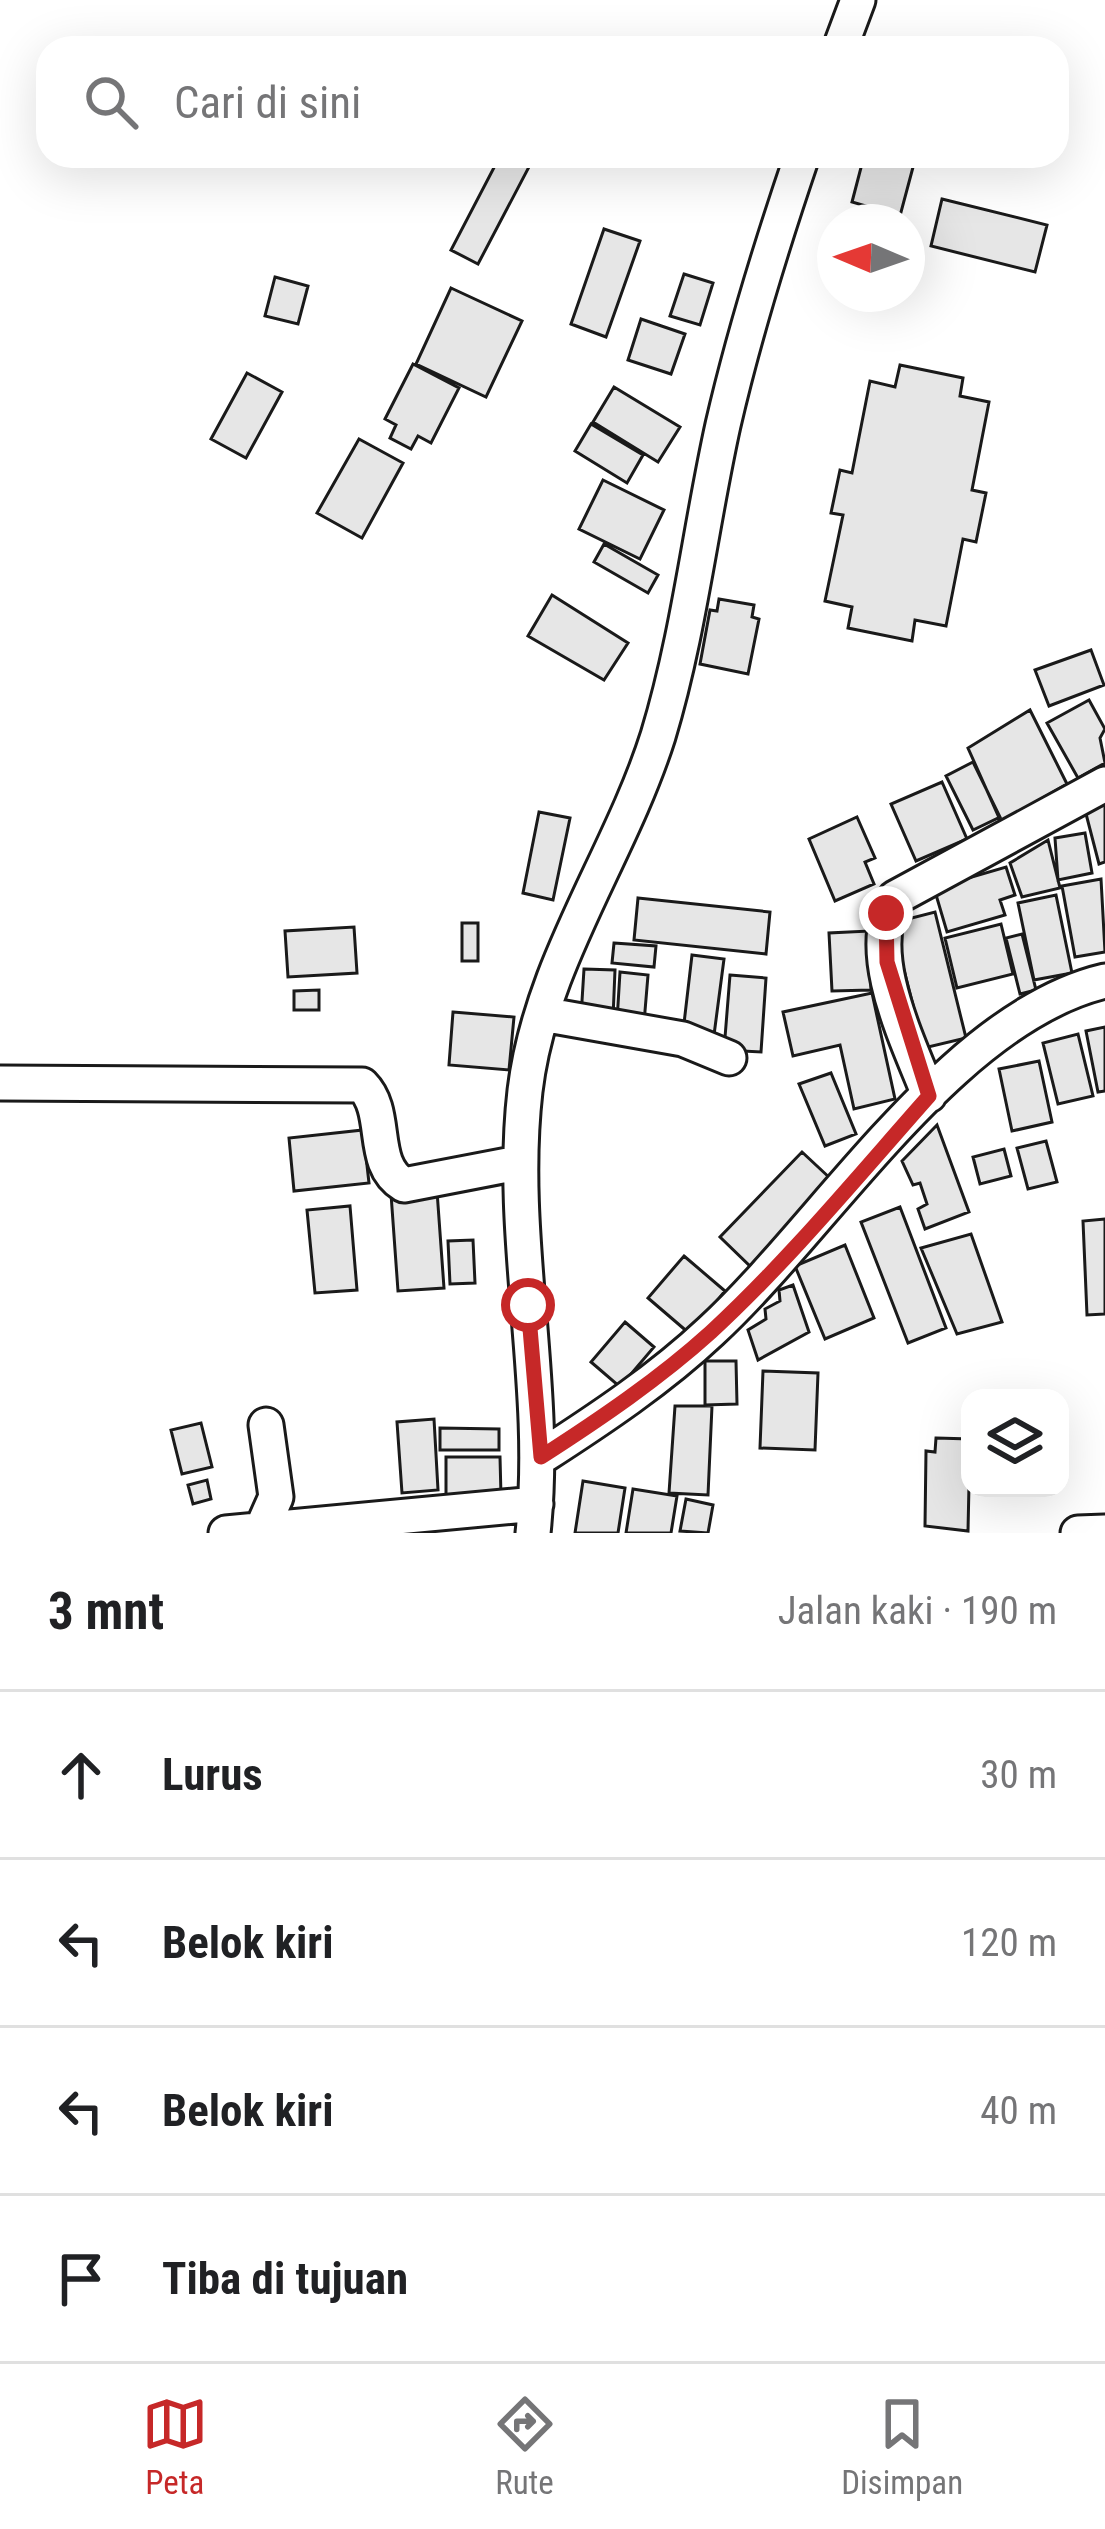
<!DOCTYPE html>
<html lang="id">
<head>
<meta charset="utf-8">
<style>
	body { margin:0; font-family:"Roboto Condensed",sans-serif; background:#f2f2f2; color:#202124 }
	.controls { position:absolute; right:36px; bottom:36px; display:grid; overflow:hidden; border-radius:24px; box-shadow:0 12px 48px #0002 }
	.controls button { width:108px; height:108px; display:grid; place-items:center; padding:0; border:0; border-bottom:3px solid #e0e0e0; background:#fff; color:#202124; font:60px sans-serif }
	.compass { position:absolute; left:817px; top:204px; width:108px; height:108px; border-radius:50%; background:#fff; box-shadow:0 12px 48px #0002; rotate:272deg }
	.stop { position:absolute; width:36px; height:36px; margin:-27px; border:9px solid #c62828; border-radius:50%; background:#fff }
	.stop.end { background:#c62828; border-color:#fff; box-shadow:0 3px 12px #0008 }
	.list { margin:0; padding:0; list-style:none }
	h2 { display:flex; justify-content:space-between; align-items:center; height:156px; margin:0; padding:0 48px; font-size:51px }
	h2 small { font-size:39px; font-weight:400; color:#757577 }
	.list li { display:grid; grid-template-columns:78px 1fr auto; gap:36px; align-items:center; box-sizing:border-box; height:168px; padding:0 48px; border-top:3px solid #e0e0e0 }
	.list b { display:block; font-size:45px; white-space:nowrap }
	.list em { font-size:39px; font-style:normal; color:#757577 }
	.icon { flex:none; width:66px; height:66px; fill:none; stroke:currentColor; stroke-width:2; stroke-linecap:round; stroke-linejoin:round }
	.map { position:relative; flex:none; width:1105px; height:1533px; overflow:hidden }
	.search { position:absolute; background:#fff; box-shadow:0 12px 48px #0002; left:36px; right:36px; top:36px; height:132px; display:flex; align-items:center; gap:30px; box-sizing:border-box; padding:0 42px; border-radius:36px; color:#757577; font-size:45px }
	.sheet { height:828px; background:#fff }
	nav { display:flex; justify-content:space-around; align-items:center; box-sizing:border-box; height:168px; border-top:3px solid #e0e0e0; background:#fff; font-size:33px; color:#757577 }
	nav a { display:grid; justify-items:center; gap:6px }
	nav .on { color:#c62828 }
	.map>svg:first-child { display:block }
	.building { fill:#e6e6e6; stroke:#1a1a1a; stroke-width:3 }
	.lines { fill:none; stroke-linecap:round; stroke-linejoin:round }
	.minor-casing { stroke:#1a1a1a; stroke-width:39 }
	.minor { stroke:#fff; stroke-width:33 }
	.route { stroke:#c62828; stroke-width:15 }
</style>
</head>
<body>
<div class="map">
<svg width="1105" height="1533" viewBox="0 0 1105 1533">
	<rect width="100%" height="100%" fill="#fff"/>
	<!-- building -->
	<path class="building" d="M500,156l30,9 -52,99 -27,-14z
		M864,156h52l-16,60 -48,-14z
		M942,199l105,26 -12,47 -104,-26z
		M856,212l37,8 -1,2h-39z
		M604,229l36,12 -34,96 -35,-13z
		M684,274l29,9 -13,42 -30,-9z
		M275,277l33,9 -10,38 -33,-8z
		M451,288l71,33 -36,76 -70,-33z
		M641,319l44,15 -14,40 -43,-14z
		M413,364l46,24 -28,55 -13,-7 -7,13 -21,-11 6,-13 -11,-6z
		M900,365l63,13 -3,18 29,6 -17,88 14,3 -10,49 -13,-3 -17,87 -31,-6 -3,21 -64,-13 4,-21 -27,-6 18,-86 -12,-2 9,-43 12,3 18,-92 25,6z
		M247,373l35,19 -36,66 -35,-19z
		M614,387l66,40 -22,35 -65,-40z
		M591,424l52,31 -16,28 -52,-32z
		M359,439l44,24 -41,75 -45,-25z
		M603,480l61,30 -24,49 -61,-30z
		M604,544l54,31 -10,18 -54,-31z
		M552,595l76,48 -24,37 -76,-44z
		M719,599l35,6 -2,12 7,2 -11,55 -48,-10 10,-54 7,1z
		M1091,650l13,35 -55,21 -14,-36z
		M1089,700l16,29 -5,9 5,25 -27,15 -31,-55z
		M1030,710l37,74 -66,38 -33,-74z
		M973,762l27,55 -27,13 -27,-54z
		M942,782l25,57 -51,22 -25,-57z
		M1105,805v57l-6,2 -14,-54z
		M539,812l31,6 -17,82 -30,-7z
		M857,817l18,41 -10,4 9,22 -39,17 -26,-62z
		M1085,833l7,40 -34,7 -3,-42z
		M1048,840l12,48 -38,9 -12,-34z
		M1006,867l9,28 -15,5 5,15 -58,17 -13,-44z
		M1101,879l4,73 -30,5 -13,-71z
		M1056,895l16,78 -38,7 -16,-77z
		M638,898l132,14 -4,42 -132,-14z
		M935,912l31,126 -42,10 -32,-125z
		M462,923h16v38h-16z
		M1001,924l12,50 -56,14 -12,-50z
		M354,927l3,46 -69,4 -3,-46z
		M869,931l2,59 -39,1 -3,-58z
		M1022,934l14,56 -16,4 -14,-56z
		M614,943l42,3 -2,21 -42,-4z
		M692,955l32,4 -10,76 -31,-3z
		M584,969l31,1 -2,48 -32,-1z
		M620,972l28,3 -4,48 -27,-2z
		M730,975l36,3 -5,74 -37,-2z
		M319,990v20h-25v-19z
		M872,993l23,106 -41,10 -14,-64 -47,11 -10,-44z
		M453,1012l61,5 -5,53 -60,-5z
		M1105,1027v64l-7,1 -12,-61z
		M1078,1034l15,62 -35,8 -15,-61z
		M1039,1061l13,61 -40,9 -13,-62z
		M831,1073l25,61 -31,12 -26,-62z
		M937,1125l32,87 -44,17 -7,-20 9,-5 -7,-21 -7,2 -11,-24z
		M363,1130l6,53 -75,8 -5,-53z
		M1046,1141l11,41 -29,7 -11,-41z
		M1004,1149l7,27 -31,8 -7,-27z
		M802,1152l30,28 -82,86 -30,-29z
		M437,1191l7,97 -46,3 -7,-97z
		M350,1206l7,84 -42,3 -8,-83z
		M900,1207l46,121 -38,15 -47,-121z
		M1105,1219v95l-18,1 -4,-94z
		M971,1234l31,88 -45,12 -36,-86z
		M473,1240l2,43 -25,1 -2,-43z
		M845,1245l29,73 -49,21 -30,-73z
		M684,1256l41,35 -35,43 -42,-36z
		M793,1285l16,47 -51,28 -10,-30 18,-11 -1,-10 15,-8 -1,-11z
		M625,1322l29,25 -34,40 -29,-25z
		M705,1361h31l1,43 -32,1z
		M763,1371l55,2 -3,77 -55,-2z
		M675,1406h37l-4,89 -39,-2z
		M434,1419l4,71 -36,3 -5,-71z
		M201,1423l11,44 -30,7 -11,-44z
		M440,1428l59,1v21h-59z
		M936,1438l34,1 -2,92 -43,-5 1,-75 9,1z
		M446,1457h54l1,39h-55z
		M207,1480l4,19 -18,5 -5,-19z
		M583,1481l42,7 -7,45h-43z
		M633,1489l44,7 -6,37h-45z
		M686,1499l27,6 -5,28 -28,-2z"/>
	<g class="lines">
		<defs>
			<path id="minor" d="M840,48l18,-48
				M542,1014l141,25 46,19
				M0,1083l362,2c28,28 6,78 42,100l114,-22
				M929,1095c-21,-54 -66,-142 -34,-197l210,-114
				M541,1457c59,-38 119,-78 170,-126 114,-105 241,-314 394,-350
				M226,1533l310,-29
				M260,1533l16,-36 -10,-72
				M533,1533c16,-148 -25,-295 -8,-442 15,-128 95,-235 133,-355 31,-102 42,-207 65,-311 21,-91 49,-181 79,-269
				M1078,1533l27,-1"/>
		</defs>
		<!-- minor casing -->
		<use href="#minor" class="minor-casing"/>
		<!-- minor -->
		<use href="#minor" class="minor"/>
	</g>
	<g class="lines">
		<!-- route -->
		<path class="route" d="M528,1305l13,152c59,-38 118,-78 170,-125 78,-72 148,-157 218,-236l-42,-134 -1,-49"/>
	</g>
</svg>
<div class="controls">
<button><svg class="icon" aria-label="layers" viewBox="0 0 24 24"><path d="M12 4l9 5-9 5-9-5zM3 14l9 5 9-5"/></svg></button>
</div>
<svg class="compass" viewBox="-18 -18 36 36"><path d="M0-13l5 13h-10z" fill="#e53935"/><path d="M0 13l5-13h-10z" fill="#757577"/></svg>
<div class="stop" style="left:528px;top:1305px"></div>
<div class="stop end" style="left:886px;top:913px"></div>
<div class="search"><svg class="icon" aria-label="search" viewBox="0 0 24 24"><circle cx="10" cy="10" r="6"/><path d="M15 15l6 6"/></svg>Cari di sini</div>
</div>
<section class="sheet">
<h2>3 mnt<small>Jalan kaki · 190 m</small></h2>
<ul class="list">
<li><svg class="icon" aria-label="ahead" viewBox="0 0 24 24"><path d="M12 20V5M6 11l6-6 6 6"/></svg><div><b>Lurus</b></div><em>30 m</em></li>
<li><svg class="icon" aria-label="left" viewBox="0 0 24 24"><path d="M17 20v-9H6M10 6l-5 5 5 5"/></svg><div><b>Belok kiri</b></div><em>120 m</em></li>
<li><svg class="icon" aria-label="left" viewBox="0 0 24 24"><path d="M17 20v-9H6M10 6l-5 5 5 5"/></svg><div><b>Belok kiri</b></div><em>40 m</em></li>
<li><svg class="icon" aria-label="arrive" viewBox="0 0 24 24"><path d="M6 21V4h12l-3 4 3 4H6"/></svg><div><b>Tiba di tujuan</b></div></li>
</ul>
</section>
<nav>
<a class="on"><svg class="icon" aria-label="map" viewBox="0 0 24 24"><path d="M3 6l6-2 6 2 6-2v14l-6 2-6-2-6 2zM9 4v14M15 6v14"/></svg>Peta</a>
<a><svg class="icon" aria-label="directions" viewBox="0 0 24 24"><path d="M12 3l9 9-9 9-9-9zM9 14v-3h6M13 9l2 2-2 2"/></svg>Rute</a>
<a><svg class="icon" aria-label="saved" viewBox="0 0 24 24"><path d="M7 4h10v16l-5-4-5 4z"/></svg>Disimpan</a>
</nav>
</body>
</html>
